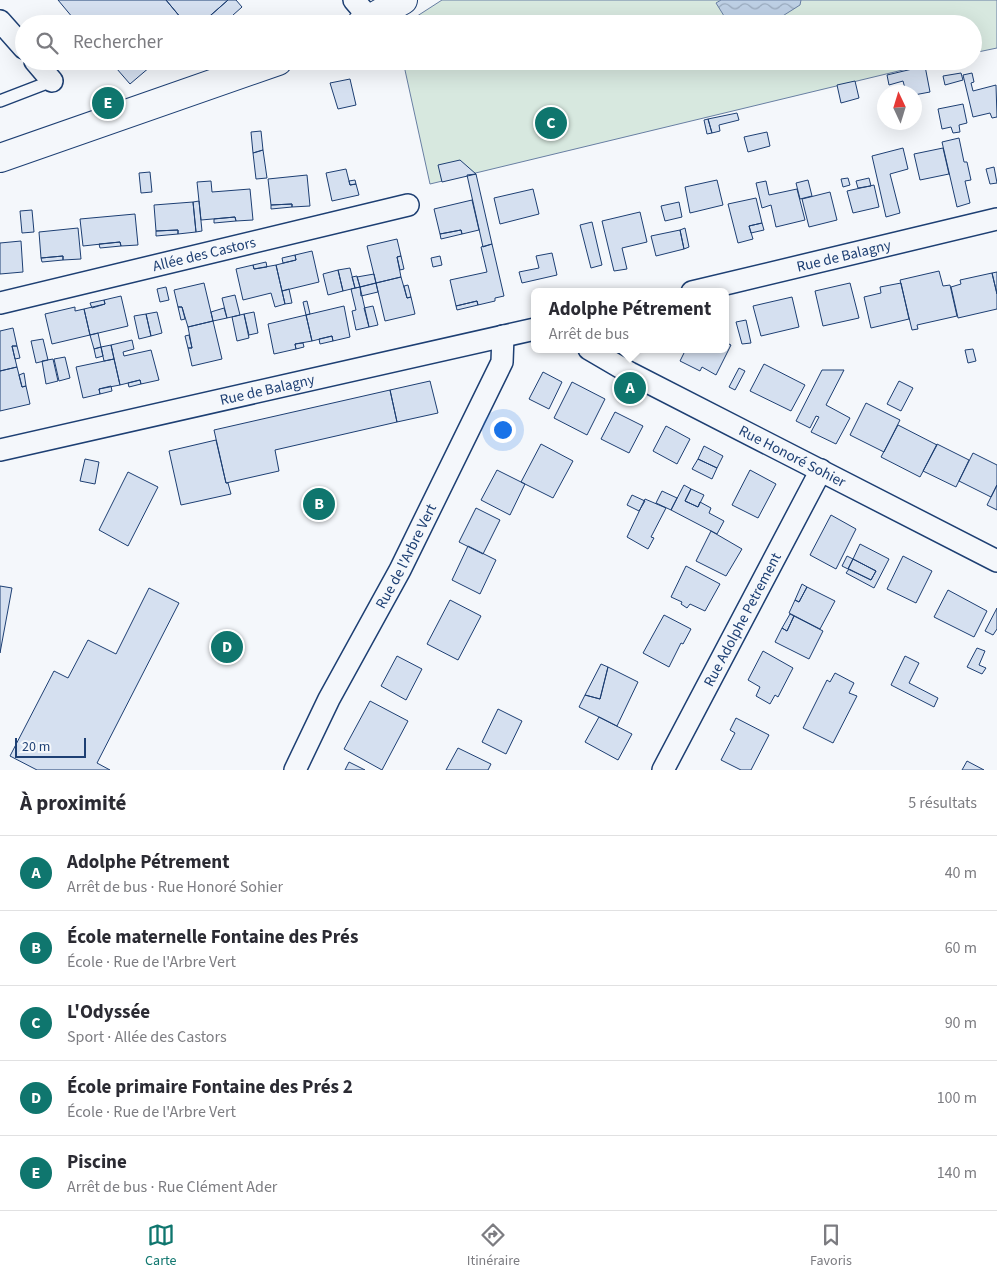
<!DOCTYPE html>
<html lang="fr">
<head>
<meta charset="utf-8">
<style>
	body { margin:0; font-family:"Source Sans 3",sans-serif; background:#f2f2f3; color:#2b2b33 }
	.compass { position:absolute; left:877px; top:85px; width:45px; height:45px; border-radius:50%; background:#fff; box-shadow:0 5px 20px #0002; rotate:356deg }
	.scale { position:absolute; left:15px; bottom:12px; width:71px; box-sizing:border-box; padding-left:5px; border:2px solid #1d3f73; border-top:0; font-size:14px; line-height:18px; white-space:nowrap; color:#1d3f73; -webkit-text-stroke:4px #f4f7fb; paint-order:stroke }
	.you { position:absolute; left:502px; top:429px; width:18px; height:18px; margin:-12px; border:4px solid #fff; border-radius:50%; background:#1a73e8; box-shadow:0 0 0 8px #1a73e833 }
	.badge { display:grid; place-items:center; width:32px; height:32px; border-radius:50%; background:#0f766e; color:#fff; font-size:16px; font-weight:700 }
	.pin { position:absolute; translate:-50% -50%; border:2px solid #fff; box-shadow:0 1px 5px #0006 }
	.popup { position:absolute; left:531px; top:288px; width:198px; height:65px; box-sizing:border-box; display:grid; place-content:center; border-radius:8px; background:#fff; filter:drop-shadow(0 1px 4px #0005); font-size:16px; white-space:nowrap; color:#7c7c81 }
	.popup b { font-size:19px; color:#2b2b33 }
	.popup::after { content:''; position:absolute; left:50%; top:100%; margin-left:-10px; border:10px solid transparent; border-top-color:#fff }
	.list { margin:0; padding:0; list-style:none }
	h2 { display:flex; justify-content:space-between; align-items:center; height:65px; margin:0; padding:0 20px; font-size:21px }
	h2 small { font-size:16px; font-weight:400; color:#7c7c81 }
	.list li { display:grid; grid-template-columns:32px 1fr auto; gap:15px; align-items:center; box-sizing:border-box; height:75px; padding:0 20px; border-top:1px solid #e1e1e2 }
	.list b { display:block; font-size:19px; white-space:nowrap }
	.list p { margin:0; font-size:16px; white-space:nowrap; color:#7c7c81 }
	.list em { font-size:16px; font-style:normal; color:#7c7c81 }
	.icon { flex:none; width:28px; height:28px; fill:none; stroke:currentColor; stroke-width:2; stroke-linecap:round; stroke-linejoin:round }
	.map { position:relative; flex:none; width:997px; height:770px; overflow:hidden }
	.search { position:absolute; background:#fff; box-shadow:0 5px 20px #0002; left:15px; right:15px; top:15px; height:55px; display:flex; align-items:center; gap:12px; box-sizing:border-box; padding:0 18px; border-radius:28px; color:#7c7c81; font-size:19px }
	.sheet { height:440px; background:#fff }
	nav { display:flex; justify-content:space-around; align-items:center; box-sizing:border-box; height:70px; border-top:1px solid #e1e1e2; background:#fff; font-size:14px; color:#7c7c81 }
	nav a { display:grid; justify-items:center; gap:2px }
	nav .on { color:#0f766e }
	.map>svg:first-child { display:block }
	.park { fill:#d7e8df; stroke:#687fa3 }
	.water { fill:url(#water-waves); stroke:#687fa3 }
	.building { fill:#d5e0f0; stroke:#1d3f73 }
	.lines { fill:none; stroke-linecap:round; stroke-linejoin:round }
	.lane-casing { stroke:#1d3f73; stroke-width:14 }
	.street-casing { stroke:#1d3f73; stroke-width:24 }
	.secondary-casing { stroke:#1d3f73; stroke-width:30 }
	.lane { stroke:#f4f7fb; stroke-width:11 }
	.street { stroke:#f4f7fb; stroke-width:21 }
	.secondary { stroke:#f4f7fb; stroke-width:28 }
	.labels { text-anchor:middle; stroke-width:4; stroke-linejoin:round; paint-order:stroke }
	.street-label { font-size:15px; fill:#1d3f73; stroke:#f4f7fb }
</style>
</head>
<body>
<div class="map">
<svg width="997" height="770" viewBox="0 0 997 770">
	<defs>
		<pattern id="water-waves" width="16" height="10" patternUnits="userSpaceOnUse" patternTransform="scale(1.25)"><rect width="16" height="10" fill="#bed0e5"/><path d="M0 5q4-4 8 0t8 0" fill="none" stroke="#9aaabe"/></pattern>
	</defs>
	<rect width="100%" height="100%" fill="#f4f7fb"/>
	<!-- park -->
	<path class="park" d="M442,0h555v48l-24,5v-29h-564l2,-4z
		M403,61h537l-510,123z"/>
	<!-- water -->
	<path class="water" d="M721,0h80l-1,5 -30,19h-41l-13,-21z"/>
	<!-- building -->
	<path class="building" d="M58,0h108l20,24h-108z
		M166,0h62l-27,24h-15z
		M228,0h8l6,7 -19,17h-16l-3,-3z
		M110,61h47l-27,23z
		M925,66l5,26 -16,3v-3h-8l-3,-11 -14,4 -2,-10z
		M961,73l2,7 -18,5 -2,-9z
		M972,73l2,9 -3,1 2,8 23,-6 1,32 -5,1 -2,-5 -17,4 -10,-42z
		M350,79l6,26 -18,4 -8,-26z
		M855,81l4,17 -18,5 -4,-18z
		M963,104l4,19 -8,2 1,7 -7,1 -2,-6 -9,2 -4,-20z
		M737,113l2,7 -20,5 1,6 -8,2 -4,-14z
		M708,119l4,14 -5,1 -3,-14z
		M261,131l2,19 -10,3 -2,-21z
		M767,132l3,14 -22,6 -4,-15z
		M959,138l5,24h3l4,18 -6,1 5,22 -13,4 -15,-65z
		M903,148l5,21 -18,5 10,39 -14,4 -14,-61z
		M943,148l6,26 -29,6 -6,-26z
		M263,150l4,28 -11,1 -3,-26z
		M460,160l16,14 -34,8 -4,-17z
		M994,167l3,16 -7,1 -4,-15z
		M346,169l4,16 6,-1 3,11 -27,6 -6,-28z
		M150,172l2,20 -11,1 -2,-20z
		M476,174l16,70 -9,3 -16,-72z
		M307,175l3,31 -18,1v-3l-21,1 -3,-26z
		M848,178l2,7 -7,2 -2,-8z
		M869,178l2,8 -13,2 -2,-7z
		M355,180l1,4 -6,1 -1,-4z
		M717,180l6,25 -33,8 -5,-26z
		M808,180l4,16 -12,3 -4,-16z
		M211,181l1,11 38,-3 3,31 -17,1 -1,-4 -34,3 -4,-38z
		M766,181l3,14 28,-6 8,31 -29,7 -5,-22 -9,3 -6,-25z
		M874,185l5,22 -26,6 -6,-22z
		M533,189l6,25 -39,10 -6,-26z
		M830,192l7,28 -28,7 -7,-28z
		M756,198l6,25 -13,3 4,13 -15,4 -10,-39z
		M472,200l7,30 -17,4 -1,-4 -21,4 -6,-25z
		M199,201l3,30 -6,1 -3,-30z
		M193,202l3,30 -18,2v-4l-22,1 -2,-26z
		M679,202l3,15 -17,4 -4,-15z
		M292,204v3l-21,2v-4z
		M32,210l2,22 -12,1 -2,-22z
		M640,212l7,30 -25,6 5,21 -13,2 -12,-50z
		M135,214l3,31 -17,1 -1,-4 -37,4 -3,-27z
		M235,217l1,4 -22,2v-4z
		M592,222l10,43 -11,3 -11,-43z
		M762,223l2,7 -13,3 -2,-7z
		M78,228l3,31 -18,1v-4l-22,2 -2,-26z
		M685,228l4,19 -5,2 -4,-19z
		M178,230v4l-22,2v-5z
		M461,230l1,4 -21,5 -1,-5z
		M680,230l4,19 -28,7 -5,-20z
		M397,239l4,17 -4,1 4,20 -25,6 -9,-37z
		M21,241l2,31 -23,2v-31z
		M120,242l1,4 -21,2 -1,-4z
		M492,244l12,52 -9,2v3l-17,4 -1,-4 -21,5 -6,-26 37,-8 -6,-25z
		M312,251l7,31 -37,9 -6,-26 20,-5 -1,-5z
		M552,253l5,22 -35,8 -3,-11 20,-4 -3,-12z
		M295,255l1,5 -13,3 -1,-5z
		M63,256v4l-21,2 -1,-4z
		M401,256l3,13 -4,1 -3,-13z
		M440,256l2,9 -9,2 -2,-9z
		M266,262l1,5 -13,2 -1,-4z
		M253,265l1,4 22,-4 9,39 -10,3 -4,-14 -28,7 -7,-31z
		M350,268l5,20 -12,3 -5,-21z
		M338,270l5,21 -15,4 -5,-21z
		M939,271l4,15 7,-1 7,31 -40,9 1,4 -6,1 -12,-50z
		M997,272v22l-5,-21z
		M992,273l5,21v15l-39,9 -7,-31 10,-3 -1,-4z
		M374,274l2,9 -16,4 -3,-10z
		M357,276l3,11 -5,1 -3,-11z
		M401,277l6,21 4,-1 4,17 -30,7 -9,-38z
		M204,283l9,38 -25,6 -6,-20h-4l-4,-17z
		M376,283l2,9 -17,4 -1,-9z
		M850,283l9,35 -36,8 -8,-35z
		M901,283l8,36 -38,9 -7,-31 17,-4 -1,-6z
		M408,285l3,12 -4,1 -3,-12z
		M166,287l3,13 -9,2 -3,-13z
		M360,287l9,40 -13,3 -4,-19 4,-1 -5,-21z
		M289,289l3,14 -7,1 -3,-13z
		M235,295l5,20 -13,3 -5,-20z
		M121,296l7,30 -38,9 -6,-26 21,-5 -1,-4z
		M792,297l7,30 -38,9 -8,-30z
		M104,300l1,4 -13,4 -2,-5z
		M307,301l3,13 -4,1 -3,-13z
		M477,301l1,4 -21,5 -1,-4z
		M344,306l6,31 -17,4 -1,-5 -20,5 -6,-26z
		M373,306l5,19 -9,2 -5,-19z
		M75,307v4l9,-2 6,26 -38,9 -7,-30z
		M178,307h4l3,12 -4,1z
		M224,308l3,10 -14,3 -2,-9z
		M157,312l5,21 -11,3 -5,-22z
		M254,312l4,21 -9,2 -5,-21z
		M146,314l5,22 -12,3 -5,-23z
		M244,314l5,24 -12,3 -5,-24z
		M306,315l6,26 -17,3 1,5 -22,5 -6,-30z
		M746,320l5,23 -9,1 -6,-22z
		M213,321l9,38 -30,7 -4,-18h4l-4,-21z
		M13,328l4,18h-5l5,21 -17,4v-40z
		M98,333l3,14 -7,2 -4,-14z
		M189,335l3,13h-4l-3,-12z
		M332,336l1,5 -13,3 -1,-5z
		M43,339l5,21 -12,3 -5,-22z
		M132,340l2,9 -11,3 1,4 27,-6 8,30 -18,4 -1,-4 -20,5 -9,-40z
		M725,342l6,3 -15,30 -14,-8 -2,4 -20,-10 6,-12h39z
		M303,343l1,4 -8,2 -1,-5z
		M111,345l3,14 -10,2 -3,-14z
		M12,346h5l3,12 -5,1z
		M101,347l2,9 -7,2 -2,-9z
		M973,349l3,12 -8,2 -3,-13z
		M65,357l5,21 -11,3 -5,-22z
		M53,359l5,22 -12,3 -4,-23z
		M114,359l6,26 -21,4 1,5 -17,4 -7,-31z
		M764,364l41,21 -14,26 -41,-20z
		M17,367l5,20 4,-1 4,18 -30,7v-40z
		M739,368l6,3 -10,19 -6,-3z
		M822,370h22l-18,35 24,13 -14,26 -25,-12 8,-15 -3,-1 -6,12 -14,-7z
		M543,372l19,10 -13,27 -20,-10z
		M24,373l2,13 -4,1 -3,-12z
		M140,380l1,4 -12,3 -1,-4z
		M430,381l8,32 -41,9 -7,-32z
		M899,381l14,7 -12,23 -14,-7z
		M572,382l33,17 -18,36 -33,-17z
		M111,386l1,5 -12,3 -1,-5z
		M390,390l7,32 -122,28 4,21 -53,12 -12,-53z
		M866,403l34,17 -16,32 -34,-17z
		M615,412l28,14 -14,27 -28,-14z
		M898,425l39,20 -17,32 -39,-20z
		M666,426l24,13 -13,25 -24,-13z
		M216,440l10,43h2l3,11 -50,11 -12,-54z
		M541,444l32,17 -20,37 -32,-16z
		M937,444l32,16 -13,27 -33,-16z
		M704,446l19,10 -6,12 -19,-9z
		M973,453l24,12v20l-6,12 -32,-16z
		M85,459l14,3 -4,22 -15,-3z
		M698,459l19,9 -5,11 -20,-10z
		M497,470l28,14 -15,31 -29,-15z
		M750,470l26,14 -18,34 -26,-13z
		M128,472l30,15 -30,59 -29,-16z
		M684,485l7,4 -6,12 13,6 2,-5 11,6 -2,5 15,8 -7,13 -46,-24z
		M997,485v25l-10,-5z
		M691,489l13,6 -6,12 -13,-6z
		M662,491l15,7 -6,12 -15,-7z
		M632,495l13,6 -6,10 -12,-6z
		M645,499l21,9 -15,29 3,1 -6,11 -21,-12z
		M476,508l24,12 -17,34 -24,-12z
		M831,515l25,14 -20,40 -26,-14z
		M711,531l31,18 -16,27 -30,-15z
		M860,544l29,15 -15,29 -28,-15 3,-4 22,11 5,-9 -23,-12z
		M468,546l28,14 -16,34 -28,-14z
		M847,556l6,3 -5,10 -6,-3z
		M903,556l29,15 -16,32 -29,-14z
		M853,559l23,12 -5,9 -23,-11z
		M686,566l34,18 -15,27 -15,-7 -3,4 -6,-4 1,-2 -11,-5z
		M802,584l5,3 -8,15 -4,-2z
		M0,586l12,2 -12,65z
		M807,587l28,14 -15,28 -31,-16 6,-13 4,2z
		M149,588l30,15 -82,160 13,7h-73l-27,-14 44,-85 14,7 20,-38 28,14z
		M948,590l39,21 -13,26 -40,-20z
		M450,600l31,16 -23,44 -31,-16z
		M997,608v21l-4,6 -8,-4z
		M790,614l4,2 -7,15 -5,-3z
		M664,615l27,14 -8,15 -2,-1 -12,24 -26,-14z
		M794,616l29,15 -14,28 -34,-17 7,-14 5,3z
		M977,648l8,3 -6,14 7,3 -4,6 -15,-7z
		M763,651l30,17 -15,29 -3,-2 -5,9 -14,-8 4,-9 -12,-7z
		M397,656l25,13 -16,31 -25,-14z
		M905,656l14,7 -10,20 29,15 -4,9 -43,-22z
		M601,664l7,3 -8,32 -15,-4z
		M608,667l30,15 -21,44 -38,-19 6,-12 15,4z
		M835,673l19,10 -5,10 8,3 -24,47 -30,-15 24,-48 3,2z
		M370,701l38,20 -26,49 -38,-21z
		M498,709l24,12 -16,33 -24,-12z
		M599,717l33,17 -14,26 -33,-18z
		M736,718l33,17 -18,35h-10l-20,-10 14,-27 -5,-3z
		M458,748l33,16 -3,6h-42z
		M967,761l17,9h-22z
		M349,762l16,8h-20z"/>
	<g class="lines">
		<defs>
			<path id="lane" d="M0,101l52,-20"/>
			<g id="street">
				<path d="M354,0l17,20"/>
				<path d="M0,21l24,27"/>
				<path d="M35,61l17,20"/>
				<path id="s1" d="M692,292l305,-73"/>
				<path id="s2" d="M0,303l408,-98"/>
				<path id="s3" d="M589,349l41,24 367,188"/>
				<path id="s4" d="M0,450l535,-121"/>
				<path id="s5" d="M295,770l34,-71 71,-129 102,-208 1,-26"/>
				<path id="s6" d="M663,770l158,-300"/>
			</g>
			<path id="secondary" d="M361,24l42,-24
				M0,158l278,-97"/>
		</defs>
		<!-- lane casing -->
		<use href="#lane" class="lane-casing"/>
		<!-- street casing -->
		<use href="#street" class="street-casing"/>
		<!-- secondary casing -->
		<use href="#secondary" class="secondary-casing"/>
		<!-- lane -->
		<use href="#lane" class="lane"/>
		<!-- street -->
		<use href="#street" class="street"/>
		<!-- secondary -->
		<use href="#secondary" class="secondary"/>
	</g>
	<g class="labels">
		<!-- street labels -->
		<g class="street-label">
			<text dy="5" stroke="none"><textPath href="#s2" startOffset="210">Allée des Castors</textPath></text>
			<text dy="5" stroke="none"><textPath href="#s1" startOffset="156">Rue de Balagny</textPath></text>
			<text dy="5" stroke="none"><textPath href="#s4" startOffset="274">Rue de Balagny</textPath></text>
			<text dy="5" stroke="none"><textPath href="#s3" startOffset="230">Rue Honoré Sohier</textPath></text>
			<text dy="5" stroke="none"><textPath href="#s5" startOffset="241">Rue de l'Arbre Vert</textPath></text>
			<text dy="5" stroke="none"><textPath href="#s6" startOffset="170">Rue Adolphe Petrement</textPath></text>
		</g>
	</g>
</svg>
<svg class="compass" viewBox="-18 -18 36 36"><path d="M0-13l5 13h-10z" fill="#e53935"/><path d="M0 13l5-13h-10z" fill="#7c7c81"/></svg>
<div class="scale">20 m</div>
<div class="you"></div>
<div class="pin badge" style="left:630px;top:388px">A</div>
<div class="popup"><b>Adolphe Pétrement</b>Arrêt de bus</div>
<div class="pin badge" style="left:319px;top:504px">B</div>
<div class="pin badge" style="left:551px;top:123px">C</div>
<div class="pin badge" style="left:227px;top:647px">D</div>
<div class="pin badge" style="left:108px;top:103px">E</div>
<div class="search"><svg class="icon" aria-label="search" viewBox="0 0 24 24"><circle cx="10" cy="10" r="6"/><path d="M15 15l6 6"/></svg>Rechercher</div>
</div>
<section class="sheet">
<h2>À proximité<small>5 résultats</small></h2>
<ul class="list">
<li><span class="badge">A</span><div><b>Adolphe Pétrement</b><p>Arrêt de bus · Rue Honoré Sohier</p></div><em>40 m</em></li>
<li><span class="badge">B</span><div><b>École maternelle Fontaine des Prés</b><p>École · Rue de l'Arbre Vert</p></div><em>60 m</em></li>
<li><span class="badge">C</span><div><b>L'Odyssée</b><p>Sport · Allée des Castors</p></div><em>90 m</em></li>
<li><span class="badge">D</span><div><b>École primaire Fontaine des Prés 2</b><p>École · Rue de l'Arbre Vert</p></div><em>100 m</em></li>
<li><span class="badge">E</span><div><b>Piscine</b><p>Arrêt de bus · Rue Clément Ader</p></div><em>140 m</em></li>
</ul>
</section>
<nav>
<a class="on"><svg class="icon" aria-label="map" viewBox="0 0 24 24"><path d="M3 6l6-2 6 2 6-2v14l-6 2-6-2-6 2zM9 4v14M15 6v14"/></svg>Carte</a>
<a><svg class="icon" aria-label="directions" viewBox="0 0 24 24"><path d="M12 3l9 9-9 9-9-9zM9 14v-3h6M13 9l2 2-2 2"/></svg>Itinéraire</a>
<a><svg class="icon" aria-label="saved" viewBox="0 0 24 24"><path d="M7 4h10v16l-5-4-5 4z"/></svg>Favoris</a>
</nav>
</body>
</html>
